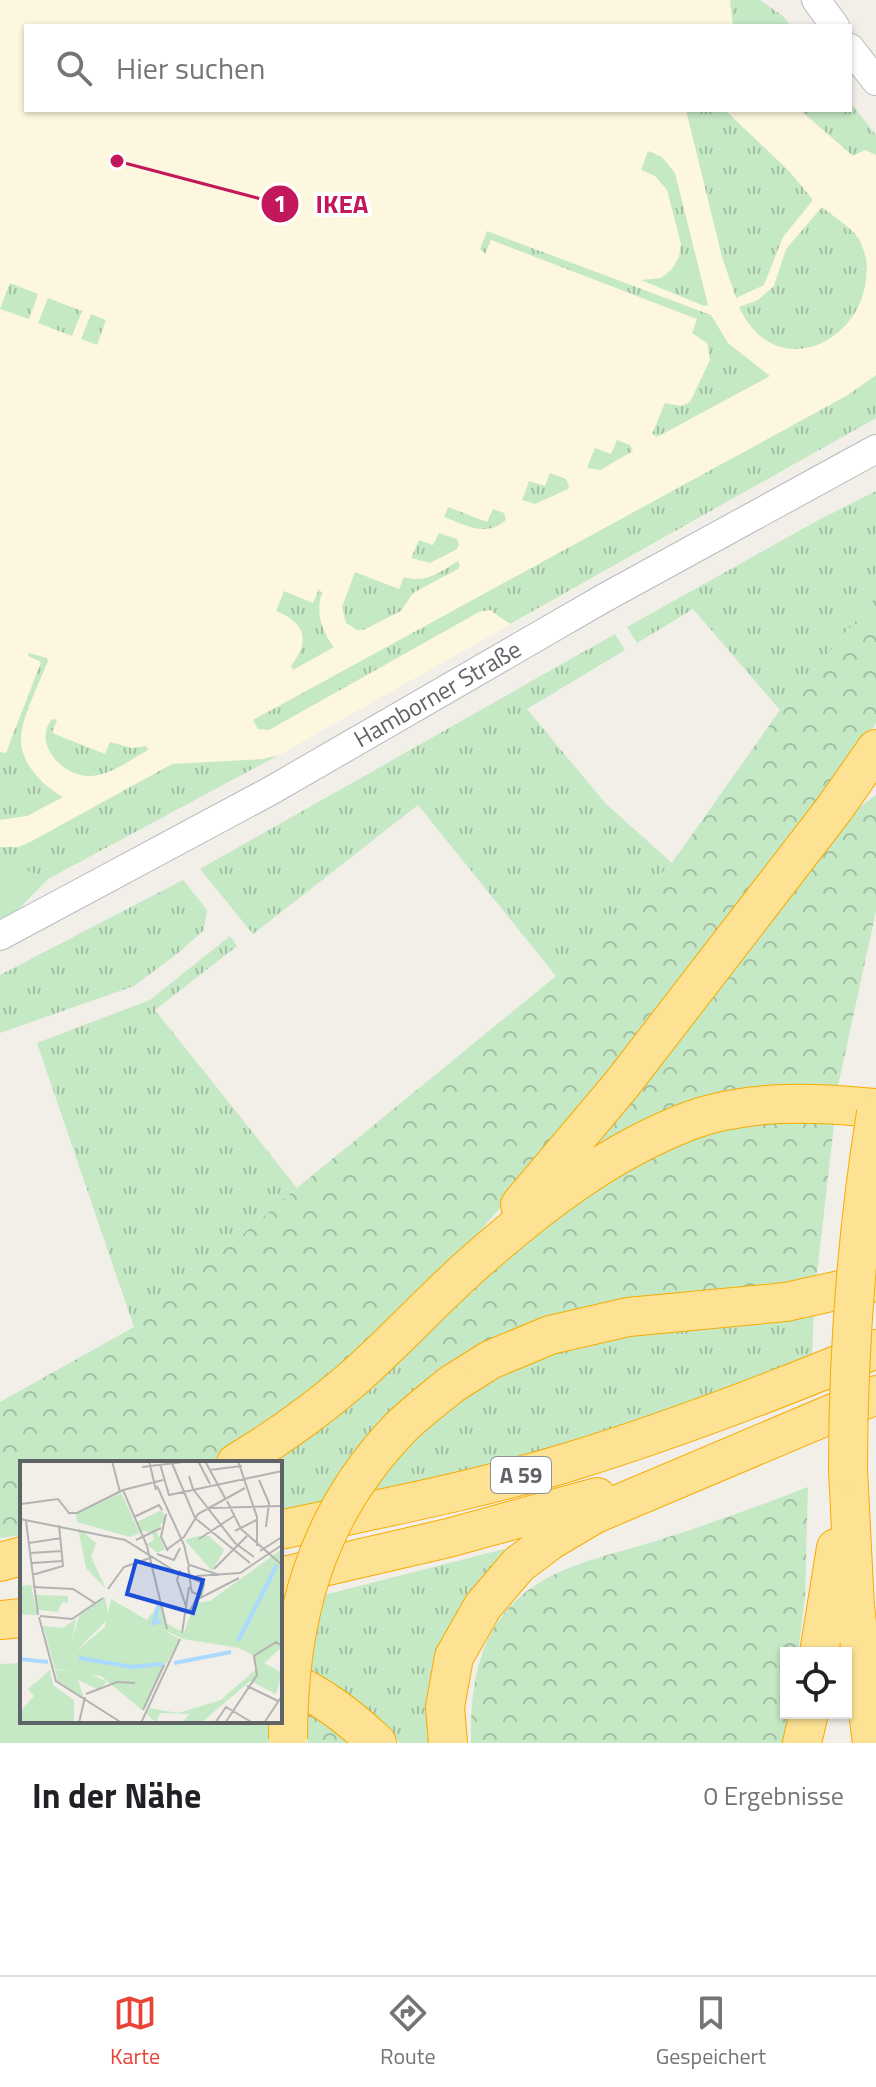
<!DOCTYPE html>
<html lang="de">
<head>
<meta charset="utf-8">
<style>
	body { margin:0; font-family:"Titillium Web",sans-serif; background:#f2f2f2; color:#202124 }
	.controls { position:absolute; right:24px; bottom:24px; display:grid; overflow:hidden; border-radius:0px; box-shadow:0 2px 6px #0004 }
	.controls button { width:72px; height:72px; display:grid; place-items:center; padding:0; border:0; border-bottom:2px solid #e0e0e0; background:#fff; color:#202124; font:40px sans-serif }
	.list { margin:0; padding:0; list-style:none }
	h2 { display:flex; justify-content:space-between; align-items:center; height:104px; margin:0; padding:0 32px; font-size:34px }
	h2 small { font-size:26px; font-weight:400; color:#757577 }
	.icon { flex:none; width:44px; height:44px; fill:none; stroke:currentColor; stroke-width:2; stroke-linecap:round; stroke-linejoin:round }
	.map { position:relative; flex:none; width:876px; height:1743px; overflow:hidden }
	.search { position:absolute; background:#fff; box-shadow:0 2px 6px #0004; left:24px; right:24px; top:24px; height:88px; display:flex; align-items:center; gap:20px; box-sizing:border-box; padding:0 28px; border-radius:0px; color:#757577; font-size:30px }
	.sheet { height:232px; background:#fff }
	nav { display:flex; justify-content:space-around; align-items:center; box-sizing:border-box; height:112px; border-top:2px solid #e0e0e0; background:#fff; font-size:22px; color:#757577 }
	nav a { display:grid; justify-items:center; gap:4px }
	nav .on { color:#ea4335 }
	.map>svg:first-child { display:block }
	.commercial { fill:#fef7e0 }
	.grass { fill:url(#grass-tufts) }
	.forest { fill:url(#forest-crowns) }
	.green { fill:#c5e8c5 }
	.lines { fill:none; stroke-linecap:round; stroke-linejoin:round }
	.secondary-casing { stroke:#b6babf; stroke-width:30 }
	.highway-casing { stroke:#f9ab00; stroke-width:40 }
	.secondary { stroke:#fff; stroke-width:28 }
	.highway { stroke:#fde293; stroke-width:38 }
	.highway-bridge-casing { stroke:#f9ab00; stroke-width:40; stroke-linecap:butt }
	.highway-bridge { stroke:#fde293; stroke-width:38 }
	.labels { text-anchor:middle; stroke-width:8; stroke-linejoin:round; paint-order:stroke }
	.shield { fill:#fff; stroke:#8f9295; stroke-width:2 }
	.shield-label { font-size:22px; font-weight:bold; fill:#5f6368 }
	.street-label { font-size:24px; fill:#5f6368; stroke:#fff }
	.inset-river { fill:none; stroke:#aadaff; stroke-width:4 }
	.inset-road { fill:none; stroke:#b3b3b1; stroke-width:2 }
	.view { fill:#1d4ed8; fill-opacity:0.15; stroke:#1d4ed8; stroke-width:4 }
	.inset-edge { fill:none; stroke:#5f6368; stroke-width:4 }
	.leader { fill:none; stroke:#c2185b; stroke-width:3 }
	.callout-dot { fill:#c2185b; stroke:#fff; stroke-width:3 }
	.mark-label { font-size:24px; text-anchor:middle; font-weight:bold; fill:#fff }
	.callout-label { font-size:26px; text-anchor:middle; font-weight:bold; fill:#c2185b; stroke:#fff; stroke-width:8; stroke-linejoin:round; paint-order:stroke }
</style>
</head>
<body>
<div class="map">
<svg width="876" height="1743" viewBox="0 0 876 1743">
	<defs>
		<pattern id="grass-tufts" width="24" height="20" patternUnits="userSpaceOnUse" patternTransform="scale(2)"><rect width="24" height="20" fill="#c5e8c5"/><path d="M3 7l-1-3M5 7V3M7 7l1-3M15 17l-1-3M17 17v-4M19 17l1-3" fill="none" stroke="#a3c0a4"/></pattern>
		<pattern id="forest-crowns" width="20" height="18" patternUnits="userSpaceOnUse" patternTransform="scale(2)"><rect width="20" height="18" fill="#c5e8c5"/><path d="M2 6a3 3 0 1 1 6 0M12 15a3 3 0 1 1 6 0" fill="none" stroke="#a3c0a4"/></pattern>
	</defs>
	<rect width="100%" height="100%" fill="#f1efe8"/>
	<!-- commercial -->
	<path class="commercial" d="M0,0h760l23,16 8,10h-765v84h824v-8l26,33v283l-597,337 -231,124 -48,-19z"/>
	<!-- grass -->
	<path class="grass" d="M730,0h30l23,16 8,10h-58z
		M850,102l26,33v20l-11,-5 -12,6 -53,-46h50z
		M686,110h39l64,61 24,29 -30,37 -19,48 -28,13 -14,-41z
		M648,151l14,6 13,16 33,132 -4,1 -63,-26 20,-2 11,-9 7,-12 2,-13 -14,-54 -12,-14 -14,-6z
		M822,207c11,9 25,18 34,28 5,6 8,16 10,23 10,81 -89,131 -127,49l19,-7 16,-14 12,-37z
		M487,231l224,84 17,28 42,33 -113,61 -5,-3 13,-31 16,3 9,-4 20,-42 -3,-17 -15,-10 5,-14 -206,-79 -6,14 -5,-5z
		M10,283l28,11 -9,25 -29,-10z
		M48,298l34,13 -10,25 -34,-13z
		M91,314l15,6 -9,25 -16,-6z
		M876,375v43l-366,206 -20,-14 -11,2 -210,118 -11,-1 -5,-9 595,-325z
		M617,440l13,5 3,6 -33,19 -13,-2 8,-20 16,6z
		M550,473l16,6 3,6 -1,4 -33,15 -13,-4 7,-19 16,5z
		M876,491v106l-96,113 -87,-101 -56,34 -10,-16 186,-104z
		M448,507l39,15 6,-13 11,4 2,7c-20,18 -40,5 -62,-3z
		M439,533l18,6 2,6 -2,4 -27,14 -19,-5 8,-18 14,5z
		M458,561l2,5 -2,3 -45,24 -12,18 -38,19h-6l-11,-7 -4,-16 13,-35 44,17 5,-12c22,7 36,-5 54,-16z
		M319,589l3,4c-7,19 0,39 12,54l-41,23 -2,-4c20,-26 14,-43 -15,-55l8,-20 29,12z
		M615,634l10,16 -98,59 79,95 66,59 -116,113 -138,-171 -165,129 -53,-65z
		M29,653l18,5 1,3c-8,21 -26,55 -27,77 -1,25 22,48 42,59l-36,19 -27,4v-68l6,1 35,-91 -13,-6z
		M52,719l5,1 -5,13 53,21 5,-12 22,6 14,-2 2,4c-18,10 -38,26 -59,26 -27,0 -57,-33 -37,-57z
		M279,755l-231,124 -48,-19v-13h19l13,-6 140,-77 91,-5z
		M183,880l24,30 -3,20 -26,23 -44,33 -134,47v-58z
		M230,936l7,10 -82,64 142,178 -163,139 -97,-284 113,-43z
		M814,1308l-2,46 -28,17 -218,75 -194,47 15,-22 27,-33 42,-40 99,-52z
		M394,1361l45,9c-50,41 -85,75 -117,132l-42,9v-48h-17z
		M504,1549l1,10 -72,184h-33l-21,-22 -70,-50 15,-76z"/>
	<!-- forest -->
	<path class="forest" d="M876,597v126l-5,9 -273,361 -159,186 -76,81 -145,103h-196v72l-22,3v-136l134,-75 163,-139 259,-212 116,-113 108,-153z
		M876,795v116l-38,175 -84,1 -69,18 -114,61 272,-347z
		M835,1116l-19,166 -271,36 -59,23 -47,29 -45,-9 169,-153 65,-41 65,-32 64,-17z
		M808,1487l-3,110 -7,56h-12v60h4l-5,30h-314c-1,-63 9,-124 68,-160 35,-22 80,-30 120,-43 50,-16 100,-34 149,-53z
		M306,1708l48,35h-46z"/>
	<!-- green -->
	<path class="green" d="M0,860l48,19 -34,35 -14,8z
		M22,1663v58h246l1,22h-269v-79z"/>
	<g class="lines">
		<defs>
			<g id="secondary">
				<path d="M816,0l19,26"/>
				<path d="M850,48l26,33"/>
				<path id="s1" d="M0,936l272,-146 332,-192 272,-149"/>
			</g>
			<path id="highway" d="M520,1205l102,-121 212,-275 42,-60
				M452,1384l38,-24 60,-25 78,-18 158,-15 90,-20
				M236,1463c40,-24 78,-51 113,-81 43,-37 81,-80 124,-118 64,-57 135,-112 216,-143 58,-22 127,-19 187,-13
				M848,1470l7,137 17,136
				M280,1530c97,-21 194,-39 289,-68 105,-32 206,-71 307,-113
				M0,1562l22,-6
				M280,1577l168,-39 149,-41
				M0,1620l22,-2
				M819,1653l17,-105
				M280,1677c38,16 67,38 97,66
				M448,1743l-3,-36 9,-50 29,-51 36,-42 32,-24 44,-26 281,-119
				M802,1743l7,-30"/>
		</defs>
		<!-- secondary casing -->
		<use href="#secondary" class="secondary-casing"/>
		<!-- highway casing -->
		<use href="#highway" class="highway-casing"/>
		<!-- secondary -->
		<use href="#secondary" class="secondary"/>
		<!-- highway -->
		<use href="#highway" class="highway"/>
		<defs>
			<path id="highway-bridge" d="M848,1470c0,-120 9,-239 28,-357
				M288,1739c0,-119 27,-223 112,-311 16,-16 35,-30 52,-44"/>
		</defs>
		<!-- highway-bridge casing -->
		<use href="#highway-bridge" class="highway-bridge-casing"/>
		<!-- highway-bridge -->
		<use href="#highway-bridge" class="highway-bridge"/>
	</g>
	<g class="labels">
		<!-- shield labels -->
		<rect class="shield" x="491" y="1457" width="60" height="36" rx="6"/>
		<g class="shield-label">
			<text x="521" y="1483">A 59</text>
		</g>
		<!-- street labels -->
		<g class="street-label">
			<text dy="8" stroke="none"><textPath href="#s1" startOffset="500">Hamborner Straße</textPath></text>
		</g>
	</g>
	<!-- overview -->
	<g transform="translate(20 1461)">
		<rect width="262" height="262" fill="#f1efe8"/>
		<path d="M30,209l3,15 21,15v23h-54l3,-15 11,-12 -6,-7z" fill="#c5e8c5"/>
		<path d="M58,67l18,15 -5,14 15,32 -20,-21zM14,134l34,1v7l-6,-1 -4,10 -20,-2zM85,136l4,21 -38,38 9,-2 -4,15h-21l-12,-43 20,2 13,-9 -4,23 7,-26zM35,209l33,3 24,11 -6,-2 -7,8 -21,-10 6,18 -26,-17z" fill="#c5e8c5"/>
		<path d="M101,32l19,40 -10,4 -53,-15 -1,-8zM142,49l4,9 -10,11 9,19 -8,4 -10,-9 7,-4 -2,-8 -11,-1 -4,-9zM178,75h11l15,14 -12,21 -27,-31zM262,88v98l-18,16 18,10 -6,21 -26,-13 -49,42h-20l9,-9 -30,-1 -4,10 -9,-9 2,-6 29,5 43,-13 34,-30v-14l-16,-8 -56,-9 -37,-18 15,-19 5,21 18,10 10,-30 16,-2zM11,124l6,30 -17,-1v-28zM91,138l68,40 -37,71 -41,-34 -46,-7 50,-42z" fill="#c5e8c5"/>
		<path class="inset-river" d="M138,145l-4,17 7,-2M218,180l39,-76M59,197l53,9 31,-3M0,198l28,3M154,202l57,-11"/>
		<path class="inset-road" d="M92,0l8,31M129,0l7,29M151,0l24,57 55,45M178,0l12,23M185,0l20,37M218,0l19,56v29M140,3l9,31 113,-24M122,6l50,-6M189,9l33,-4M169,15l4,13 42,54 19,14M239,19l10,23 -3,24M103,29l24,56M103,29l40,-10M207,40l14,28 41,36M1,43l37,-5 11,14h8l46,-23M191,47l71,-2M146,53l-5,23 7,14M114,56l25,-12 3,5M0,58l105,21 48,30 8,4 4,1 4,2 3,1 12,6 -3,12 -9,-4 -1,-4 -2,-16 -1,-4 1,-2 -2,-8 -3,-13 -27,-59M6,60l12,94M215,70l23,-12M179,78l35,-23M116,79l25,-12M9,82l32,-5M127,85l20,83M146,89l18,-13 14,-23 47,-26M240,90l22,-14M10,92l32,-2M137,93l17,6 6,-12M12,102l31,-2M170,104l29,10M194,108l33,-33M160,109l-3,10 9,26M12,114l31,-9 -4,-41M176,115l44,-3 42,-28M13,126l40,2 22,14M88,128l16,-22 29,-10M169,151l7,-12 43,-22M20,155l32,3 31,-21M19,156l17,64 66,42M162,172l7,-46M227,225l31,15M66,233l31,-12 18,1M123,249l21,-45M59,262l6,-26M121,262l39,-84M195,262l11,-16 27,16M205,262l32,-48 -3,-19 22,-14 6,4M244,262l18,-27"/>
		<path class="view" d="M116,100l67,19 -10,33 -66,-19z"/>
		<rect width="262" height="262" class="inset-edge"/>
	</g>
	<!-- callouts -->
	<path class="leader" d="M117 161L280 204"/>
	<g class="callout-dot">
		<circle cx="117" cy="161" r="8"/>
		<circle cx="280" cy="204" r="20"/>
	</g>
	<g class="mark-label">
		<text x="280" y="212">1</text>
	</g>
	<g class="callout-label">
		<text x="342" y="213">IKEA</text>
	</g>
</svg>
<div class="controls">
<button><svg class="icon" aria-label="locate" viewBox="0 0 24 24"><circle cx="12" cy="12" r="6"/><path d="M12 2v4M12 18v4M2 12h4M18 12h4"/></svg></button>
</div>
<div class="search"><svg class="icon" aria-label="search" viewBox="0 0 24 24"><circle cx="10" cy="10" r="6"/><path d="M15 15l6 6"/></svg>Hier suchen</div>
</div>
<section class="sheet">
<h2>In der Nähe<small>0 Ergebnisse</small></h2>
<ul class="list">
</ul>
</section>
<nav>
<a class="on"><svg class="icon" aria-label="map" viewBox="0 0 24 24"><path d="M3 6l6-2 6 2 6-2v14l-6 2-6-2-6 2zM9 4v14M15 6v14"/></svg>Karte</a>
<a><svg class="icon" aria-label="directions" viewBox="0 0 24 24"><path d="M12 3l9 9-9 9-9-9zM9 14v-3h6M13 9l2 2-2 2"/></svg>Route</a>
<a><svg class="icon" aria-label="saved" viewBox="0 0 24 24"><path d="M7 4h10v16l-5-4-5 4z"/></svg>Gespeichert</a>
</nav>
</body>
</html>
